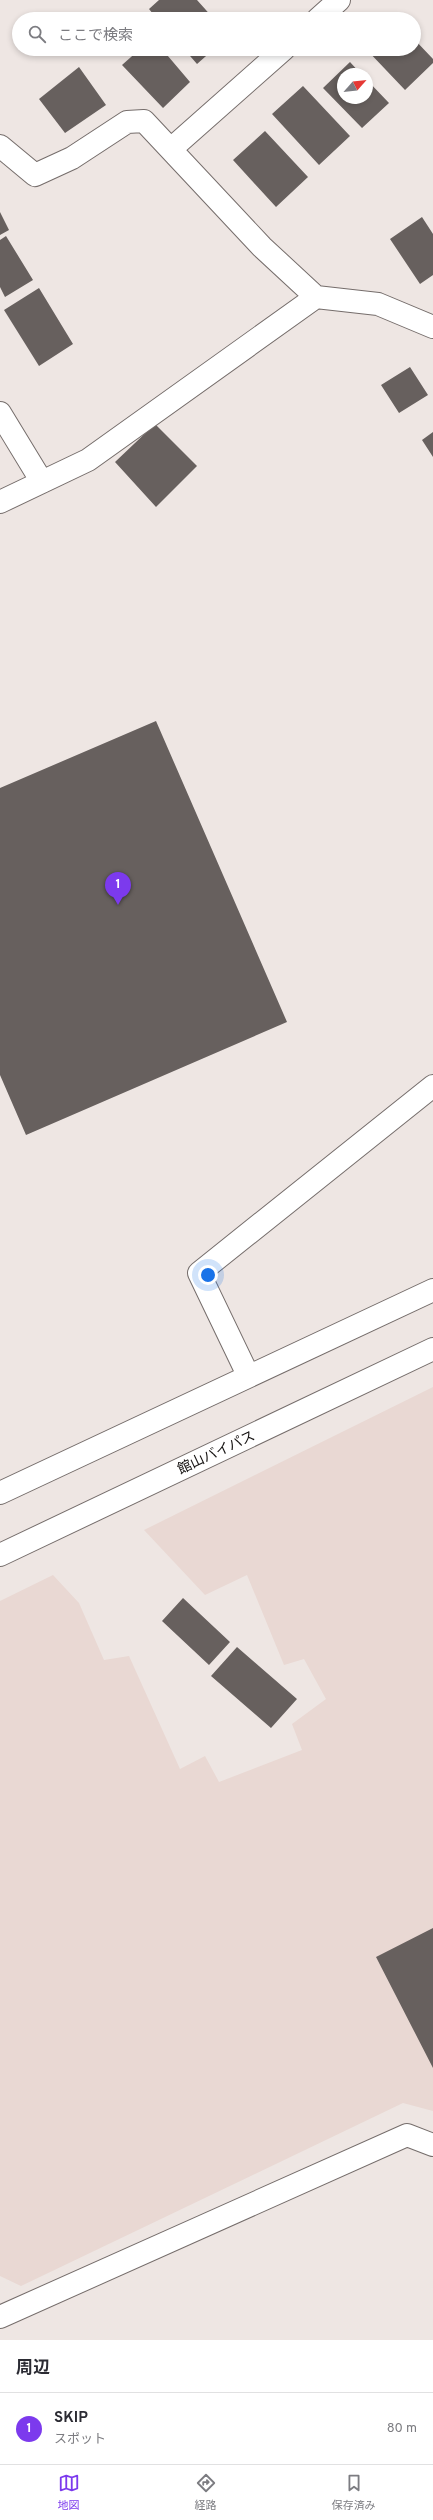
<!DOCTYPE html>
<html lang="ja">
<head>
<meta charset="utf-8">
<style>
	body { margin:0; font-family:Overpass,"Noto Sans JP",sans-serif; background:#f7f7f7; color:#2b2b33 }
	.compass { position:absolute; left:337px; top:68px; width:36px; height:36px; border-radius:50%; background:#fff; box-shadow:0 2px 6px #0003; rotate:63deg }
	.you { position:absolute; left:208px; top:1275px; width:14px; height:14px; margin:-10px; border:3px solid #fff; border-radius:50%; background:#1a73e8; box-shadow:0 0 0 6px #1a73e833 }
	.badge { display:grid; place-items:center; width:26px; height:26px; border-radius:50%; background:#7c3aed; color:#fff; font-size:13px; font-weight:700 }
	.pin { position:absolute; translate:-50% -33px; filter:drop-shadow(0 1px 2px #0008) }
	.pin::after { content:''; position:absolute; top:21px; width:14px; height:12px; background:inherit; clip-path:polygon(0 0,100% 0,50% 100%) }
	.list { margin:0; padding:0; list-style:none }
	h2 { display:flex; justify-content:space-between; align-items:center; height:52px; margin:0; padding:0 16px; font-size:17px }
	h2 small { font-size:13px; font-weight:400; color:#7c7c81 }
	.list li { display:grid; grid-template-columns:26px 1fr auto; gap:12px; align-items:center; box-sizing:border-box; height:72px; padding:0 16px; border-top:1px solid #e1e1e2 }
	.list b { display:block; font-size:15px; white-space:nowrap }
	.list p { margin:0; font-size:13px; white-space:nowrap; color:#7c7c81 }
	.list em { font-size:13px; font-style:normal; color:#7c7c81 }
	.icon { flex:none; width:22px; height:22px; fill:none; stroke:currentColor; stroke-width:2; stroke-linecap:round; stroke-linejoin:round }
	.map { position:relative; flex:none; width:433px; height:2340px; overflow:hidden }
	.search { position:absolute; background:#fff; box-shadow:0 2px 6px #0003; left:12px; right:12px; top:12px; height:44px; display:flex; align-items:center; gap:10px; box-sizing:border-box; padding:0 14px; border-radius:22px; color:#7c7c81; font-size:15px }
	.sheet { height:124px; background:#fff }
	nav { display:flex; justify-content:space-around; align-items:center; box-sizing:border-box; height:56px; border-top:1px solid #e1e1e2; background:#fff; font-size:11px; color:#7c7c81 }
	nav a { display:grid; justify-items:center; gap:2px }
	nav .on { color:#7c3aed }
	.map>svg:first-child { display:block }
	.built { fill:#e9d8d3 }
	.building { fill:#67605e }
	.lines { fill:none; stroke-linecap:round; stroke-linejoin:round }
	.minor-casing { stroke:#756d6b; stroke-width:24 }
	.trunk-casing { stroke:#756d6b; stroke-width:24 }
	.minor { stroke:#fff; stroke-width:22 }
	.trunk { stroke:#fff; stroke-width:22 }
	.labels { text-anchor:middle; stroke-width:3; stroke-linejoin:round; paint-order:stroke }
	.street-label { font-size:14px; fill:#151211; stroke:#fff }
</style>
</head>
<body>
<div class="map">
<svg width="433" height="2340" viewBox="0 0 433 2340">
	<rect width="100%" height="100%" fill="#eee6e3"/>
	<!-- built -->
	<path class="built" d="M433,1387v724l-30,-8 -382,183 -21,-10v-675l53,-26 26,28 25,57 25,-4 51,113 25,-13 14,26 83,-32 -10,-26 34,-25 -22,-40 -20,6 -37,-90 -42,20 -61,-65z"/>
	<!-- building -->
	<path class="building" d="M159,0h38l17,19h-57l-8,-10z
		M414,39l19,20v4l-28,27 -39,-41h48z
		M140,49h22l28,33 -27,26 -41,-43z
		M184,49h30l-17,15z
		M350,62l11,12h-18v24h24v-18l22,23 -27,25 -39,-40z
		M79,67l27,38 -41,28 -26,-34z
		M303,86l47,50 -31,29 -47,-51z
		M265,131l43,46 -32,30 -43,-47z
		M0,212l9,18 -9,5z
		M422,217l11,17v41l-13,9 -30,-45z
		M6,236l27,44 -28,17 -5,-10v-47z
		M39,288l34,56 -34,22 -35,-56z
		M410,367l18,28 -29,18 -18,-28z
		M155,424l42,42 -41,41 -41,-45z
		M433,432v25l-11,-17z
		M156,721l131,301 -261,113 -26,-60v-287z
		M183,1598l47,44 -21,23 -47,-44z
		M237,1647l60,52 -26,29 -60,-52z
		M433,1928v140l-57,-111z"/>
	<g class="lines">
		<defs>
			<path id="minor" d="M318,19l21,-19
				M0,146l35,29 37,-17 55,-36 17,-1 118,126 54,50 62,7 55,23
				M171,149l113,-100
				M0,413l42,69
				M0,502l88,-42 228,-163
				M248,1375l-49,-102 234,-187
				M0,2317l407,-182 26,10"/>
			<path id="trunk" d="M0,1493l433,-203
				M0,1555l433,-206"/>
		</defs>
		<!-- minor casing -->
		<use href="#minor" class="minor-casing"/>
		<!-- trunk casing -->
		<use href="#trunk" class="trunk-casing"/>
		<!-- minor -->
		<use href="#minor" class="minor"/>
		<!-- trunk -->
		<use href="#trunk" class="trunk"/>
	</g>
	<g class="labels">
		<!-- street labels -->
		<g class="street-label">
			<text transform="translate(216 1452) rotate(-25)" y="5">館山バイパス</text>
		</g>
	</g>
</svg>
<svg class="compass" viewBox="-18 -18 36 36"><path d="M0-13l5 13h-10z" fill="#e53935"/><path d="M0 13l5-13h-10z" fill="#7c7c81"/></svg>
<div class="you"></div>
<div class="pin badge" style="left:118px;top:905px">1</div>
<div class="search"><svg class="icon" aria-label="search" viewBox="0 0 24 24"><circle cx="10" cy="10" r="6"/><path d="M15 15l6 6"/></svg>ここで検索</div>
</div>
<section class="sheet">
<h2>周辺<small></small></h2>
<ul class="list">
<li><span class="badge">1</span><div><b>SKIP</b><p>スポット</p></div><em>80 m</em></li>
</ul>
</section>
<nav>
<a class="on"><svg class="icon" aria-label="map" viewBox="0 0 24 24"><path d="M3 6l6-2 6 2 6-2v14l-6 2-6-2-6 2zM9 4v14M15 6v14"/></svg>地図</a>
<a><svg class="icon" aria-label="directions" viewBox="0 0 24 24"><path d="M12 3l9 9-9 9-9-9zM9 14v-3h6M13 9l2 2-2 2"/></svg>経路</a>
<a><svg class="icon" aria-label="saved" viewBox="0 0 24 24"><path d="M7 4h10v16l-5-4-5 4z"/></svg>保存済み</a>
</nav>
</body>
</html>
